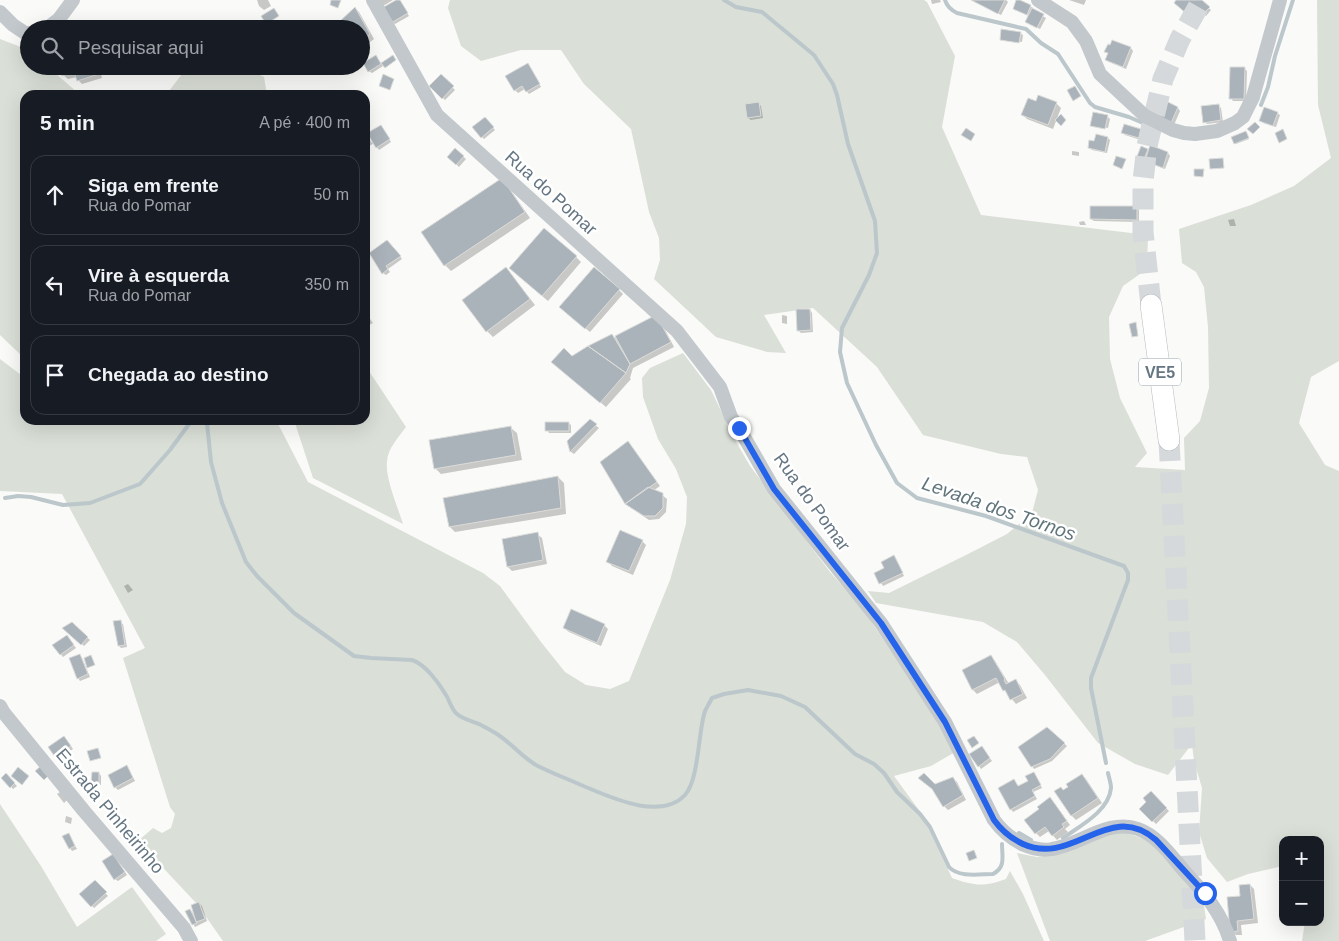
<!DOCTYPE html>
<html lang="pt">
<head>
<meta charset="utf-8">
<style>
	body { margin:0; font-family:Helvetica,sans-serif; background:#242831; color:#f1f3f6 }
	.controls { position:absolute; right:15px; bottom:15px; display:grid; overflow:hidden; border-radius:10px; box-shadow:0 5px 20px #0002 }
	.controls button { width:45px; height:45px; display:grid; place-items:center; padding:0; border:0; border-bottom:1px solid #363941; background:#171b24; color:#f1f3f6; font:25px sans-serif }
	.stop { position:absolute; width:15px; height:15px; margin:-11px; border:4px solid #2563eb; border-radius:50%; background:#fff }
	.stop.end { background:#2563eb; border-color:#fff; box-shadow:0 1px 5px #0008 }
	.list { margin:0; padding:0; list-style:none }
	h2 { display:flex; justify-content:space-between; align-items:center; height:65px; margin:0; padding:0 20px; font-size:21px }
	h2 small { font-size:16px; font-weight:400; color:#9ea1a6 }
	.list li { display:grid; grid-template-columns:32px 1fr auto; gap:15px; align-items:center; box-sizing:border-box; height:80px; margin:0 10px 10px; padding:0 10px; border:1px solid #363941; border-radius:15px }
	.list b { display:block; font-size:19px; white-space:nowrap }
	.list p { margin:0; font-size:16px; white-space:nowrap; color:#9ea1a6 }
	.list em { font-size:16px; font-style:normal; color:#9ea1a6 }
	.icon { flex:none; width:28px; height:28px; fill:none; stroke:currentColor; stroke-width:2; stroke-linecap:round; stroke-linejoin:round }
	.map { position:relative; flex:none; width:1339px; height:941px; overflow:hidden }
	.search { position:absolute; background:#171b24; box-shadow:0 5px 20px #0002; left:20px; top:20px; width:350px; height:55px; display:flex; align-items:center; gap:12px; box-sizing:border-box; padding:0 18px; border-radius:28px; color:#9ea1a6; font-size:19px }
	.panel { position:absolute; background:#171b24; box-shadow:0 5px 20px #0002; left:20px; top:90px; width:350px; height:335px; border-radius:15px }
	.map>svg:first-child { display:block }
	.green { fill:#dadfd7 }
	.shadow { fill:#0003 }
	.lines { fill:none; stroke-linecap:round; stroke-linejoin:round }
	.stream { stroke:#bbc7cb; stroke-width:4 }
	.building { fill:#aab3b9; stroke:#dcdcda }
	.primary-tunnel { stroke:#d5d9db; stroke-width:21; stroke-dasharray:21 11; stroke-linecap:butt }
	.primary-casing { stroke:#b5babe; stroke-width:22 }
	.street { stroke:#c3c8cc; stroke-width:14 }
	.primary { stroke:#fff; stroke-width:21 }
	.route { stroke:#2563eb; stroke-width:6 }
	.labels { text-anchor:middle; stroke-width:5; stroke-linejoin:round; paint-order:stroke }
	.shield { fill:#fff; stroke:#939fa8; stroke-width:1 }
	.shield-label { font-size:16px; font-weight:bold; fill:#657683 }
	.street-label { font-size:18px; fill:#657683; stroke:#fff }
	.water-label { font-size:19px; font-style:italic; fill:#60757c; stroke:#fff }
</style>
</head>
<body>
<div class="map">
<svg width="1339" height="941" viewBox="0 0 1339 941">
	<rect width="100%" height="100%" fill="#fafaf8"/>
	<!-- green -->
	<path class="green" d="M450,0h474l3,2 28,54 -13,71 39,88 167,20 -1,34 -24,17 -14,31 1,42 10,39 27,55 -12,14 50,3 -1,-32 16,-17 9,-33 -1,-61 -4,-40 -8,-15 -14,-9 -3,-34 72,-24 43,-19 37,-28 -13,-53 -1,-105h22v361l-28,16 -12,46 26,42 14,6v470h-37l3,-19h15v-82h-37v26l-35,8 -21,8 -20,-24 -8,-26 3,-44 -8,-27 -2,-17 -24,31 -33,-11 -37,-21 -53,-68 -28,-33 -34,-20 -107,-19 -8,-12 21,2 79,-39 39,-20 25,-21 6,-23 -11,-33 -26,-3 -78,-19 -46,-68 -64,-59 -49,7 22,38 -19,-1 -51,-15 -62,-58 6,-19 -1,-22 -10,-26 -18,-83 -47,-45 -23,-34h-40l-40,11 -20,-15 -13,-38z
		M0,39l26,10 3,3v14h18l31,27 1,2h-54v264l-25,-24z
		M248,69l16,8 3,18h-101l16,-21z
		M683,353l28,37 23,48 16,28 80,106 32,36 78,115 15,29 -24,14 -37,10 30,41 28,61c22,8 32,9 54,1l4,-8 13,23 21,47h-821l-26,-37 -59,-63 15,-13 9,5 9,-5 4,-14 -5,-7 -47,-149 22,-10 -83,-154 -62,-3v-132l25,19v42h251l32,62 175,91 17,13 41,56 24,30 21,13 24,4 19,-8 41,-101 16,-56 1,-27 -11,-28 -18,-30 -15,-42 -1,-19 8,-10z
		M365,365l41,62c-7,10 -19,22 -19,35 -2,16 11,46 16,62l-90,-46 -19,-58h71z
		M0,804l41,62 36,61 55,-40 34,47 -10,7h-156z
		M1112,832l15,1 17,6 19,14 41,52 2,14 -61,22h-95l-33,-88 20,4 24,-3z"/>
	<!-- shadow -->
	<path class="shadow" d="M257,0h11l3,6 -7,4 -5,-4z
		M379,0h14l-10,6z
		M399,0l10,16 -14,8 -3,-2z
		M931,0h9l1,2 -9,2z
		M971,0h35l2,2 -7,13z
		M1069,0h17l-2,5z
		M1178,0h22l11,10 -5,6 -9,-8 -7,8 -14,-13z
		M1030,6l3,2 -1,2 14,8 -6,11 -11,-5v-8l-12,-5 -3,-2z
		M355,8l4,4 15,27 -13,10v-20z
		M1002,30l18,3 3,2 -1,7 -20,-3v2l-1,-2z
		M1113,41l18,7 2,3 -7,18 -17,-7 -3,-2 2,-6 -2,-2z
		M378,59l5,7 -11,7 -3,-2z
		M61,66h38l3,12 -20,6 -4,-4 -1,-3 -9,2 -5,-4z
		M530,67l11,20 -12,7 -4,-5 -7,4 -3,-3z
		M1244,68l3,3 -1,30h-13l-2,-3z
		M441,76l14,14 -10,10 -14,-14z
		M1164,102l14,6 2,3 -6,14 -14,-6z
		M758,103l3,3 2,12 -12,2 -3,-2z
		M1056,103l5,5 -8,21 -26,-10 -4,-4z
		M1218,105l3,3 2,14 -16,2 -2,-2z
		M1277,113l3,2 -4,12 -13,-4 -2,-3z
		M1107,116l3,3 -2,9 -15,-3v2l-2,-1z
		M487,121l8,9 -11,9 -2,-2z
		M1125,126l16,4 2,3 -2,7 -16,-5 -2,-2z
		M383,129l8,13 -12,8 -5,-7 -9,6v-16l7,10z
		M1246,132l3,7 -13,5 -1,-1z
		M1108,138l2,2 -3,13 -15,-3 -3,-3 6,-4z
		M1151,147l17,6 2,3 -5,13 -16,-6 -4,-4 -1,3 -6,-2 9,-10 2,2z
		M455,150l11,9 -7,8 -10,-10z
		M1072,151l7,1v4l-7,-1z
		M507,185l23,33 -79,53 -6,-6z
		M1137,208l2,2v12l-45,-1 -3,-2z
		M1234,219l2,7h-6l-2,-6z
		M1084,221l2,4h-6l-1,-3z
		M390,244l12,15 -14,10 2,3 -4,3 -3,-2z
		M576,257l5,5 -33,39 -32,-27z
		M506,268l29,37 -42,32 -6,-6z
		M619,290l4,4 -33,38 -25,-21z
		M810,310l2,3 1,19 -12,1 -3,-3z
		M782,315l5,1v8l-5,-1z
		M368,316l5,7 -6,3 -2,-3v-5z
		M656,316l4,4 14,27 -41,21 -3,10 1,1 -25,28 -48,-40 14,-9 40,-23 3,3z
		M590,421l9,7 -25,26 -3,-2 -2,-10z
		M568,423l3,2v8h-22l-2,-3z
		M511,428l6,5 5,27 -81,14 -6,-6z
		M632,447l28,39 -7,5 9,4 5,4 -1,13 -7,7 -10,1 -18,-12z
		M558,477l6,6 2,31 -111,18 -5,-5z
		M537,534l5,4 5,26 -35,7 -4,-4z
		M642,541l4,4 -13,30 -21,-9 -4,-5z
		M894,557l2,2 8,17 -21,10 -8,-13 11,-5z
		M128,584l5,6 -5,3 -4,-7z
		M120,622l3,2 4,23 -6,1 -2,-2z
		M72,624l18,16 -6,6 -20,-18z
		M604,625l4,4 -7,17 -32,-14 -5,-4z
		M69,639l7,9 -13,9 -9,-12z
		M80,656l2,2 8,19 -10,4 -2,-3z
		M991,656l4,5 14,23 7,-3 4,4 7,13 -11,6 -12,-14 -4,-8 -23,12 -4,-4 -10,-19z
		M1047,729l20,17 -15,15 -18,8 -2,-3z
		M67,740l6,9 -14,9 -3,-2z
		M984,750l8,11 -11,8 -2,-3z
		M129,769l6,12 -17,9 -3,-3z
		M99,773l2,3v9l-6,-1 -2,-2z
		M6,775l11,11 -4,3 -10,-11z
		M1082,775l4,4 16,24 -26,17 -4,-4 -16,-24 8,-1z
		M1036,776l6,12 -9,4 4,7 -24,13 -2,-3 3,-29 5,7z
		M953,778l4,4 9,18 -18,10 -4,-4 -10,-16 -10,-8 11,4z
		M60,792l7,8 -3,3 -7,-9z
		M1151,793l18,18 -13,13 -15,-15 7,-7z
		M1054,803l16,22 -5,4 3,3 -11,8 -8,-9 -9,6 -4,-4z
		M66,816l6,2 -1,6 -6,-2z
		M68,834l9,15 -5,2 -9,-14z
		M116,858l11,17 -9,6 -3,-2z
		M95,882l13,14 -14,12 -13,-14z
		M1250,885l4,4 4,34 -17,2 1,10h-6l-4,-4 10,-34z
		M199,903l3,3 5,15 -12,6 -2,-3 -3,-14 6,6z"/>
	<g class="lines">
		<!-- stream -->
		<path class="stream" d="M724,0l12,7 26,5 52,43 19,29 4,11 11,49 27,77 2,32 -8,22 -27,53 -2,24 7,31 29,62 21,38 20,15 69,18 138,50 4,7v7l-37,98v10l15,75
			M945,0c2,7 6,10 12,13l69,16 15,14 17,11 32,49 5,4 34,10 30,13
			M1261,105l7,-18 7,-31 18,-56
			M205,420l2,3 4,39 11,41 24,59 11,14 37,37 60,43 17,2 41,2c13,4 27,23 34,35 4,6 5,14 11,19 7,6 16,7 24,11 6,3 11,6 16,9 14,9 25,23 39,31 15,8 30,13 45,20 27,11 79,37 104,10 14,-15 13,-63 20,-84 2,-4 5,-9 7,-13l12,-4 24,-4 33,6 24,11 50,47 19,10 10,9 13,19 23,22 10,13 19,40c10,11 31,7 44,7 13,-7 9,-17 9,-30
			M5,498l13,-2 13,1 32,8 27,-2 50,-19 30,-34 22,-30
			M1019,833l12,7
			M1063,838c17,-12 46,-27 48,-50 0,-5 -2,-10 -3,-15"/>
	</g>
	<!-- building -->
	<path class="building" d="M331,0h10l-3,8 -8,-3z
		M396,0h4l8,13 -17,10 -9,-15z
		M971,0h34l-7,14z
		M1016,0h4l11,5 -4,10 -14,-6z
		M1176,0h26l8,7 -7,7 -9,-8 -7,8 -13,-11z
		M355,7l15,27 -9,8v-13h-20l-3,-6z
		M274,8l5,8 -13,8 -5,-8z
		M1032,8l12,6 -7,14 -12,-6z
		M1001,29l20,3 -2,11 -19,-3z
		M1112,40l19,7 -8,20 -18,-7 3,-7 -4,-1 4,-8 2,1z
		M376,55l5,9 -13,8 -5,-9z
		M393,55l3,5 -11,8 -4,-5z
		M528,63l12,21 -14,8 -4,-6 -8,5 -9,-15z
		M60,66h37l2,8 -22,7 -3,-9 -12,4z
		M1230,67h15l-1,32h-15z
		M383,74l11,5 -4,11 -11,-4z
		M441,74l13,12 -12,13 -13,-13z
		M1075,86l6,10 -8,5 -6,-11z
		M1038,95l19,7 -9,23 -27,-10 7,-17 8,3z
		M1164,100l14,7 -7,16 -15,-6z
		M759,102l2,14 -14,2 -2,-14z
		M1219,104l2,16 -18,3 -2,-17z
		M1264,107l14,5 -5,14 -14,-5z
		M1093,112l15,3 -3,14 -15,-3z
		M1061,114l5,6 -5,6 -6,-6z
		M485,117l9,10 -13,11 -9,-11z
		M1255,122l5,5 -7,7 -6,-5z
		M1124,124l17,5 -2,9 -18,-5z
		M381,125l9,14 -14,9 -9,-15z
		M966,128l9,6 -4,7 -10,-6z
		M1283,129l4,10 -8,4 -4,-10z
		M1246,131l3,7 -15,6 -3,-7z
		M1096,134l12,3 -3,15 -17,-4 1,-8 5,1z
		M1150,145l18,7 -5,16 -18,-7z
		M1141,146l7,3 -5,13 -7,-3z
		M455,148l9,8 -8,9 -9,-8z
		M1116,156l10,3 -4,10 -9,-4z
		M1223,158l1,10 -14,1 -1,-10z
		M1194,169h10l-1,8 -9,-1z
		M502,178l23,34 -81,54 -23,-34z
		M1090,206h47v14l-47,-1z
		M544,228l33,28 -35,40 -33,-28z
		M387,240l14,16 -15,10 2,3 -6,5 -13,-21z
		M506,267l24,32 -44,33 -24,-32z
		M594,267l26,22 -35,40 -26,-22z
		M796,309h14l1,21 -14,1z
		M656,315l15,27 -41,22 -15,-28z
		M1136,322l2,14 -6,1 -3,-13z
		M612,334l18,30 -4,9 -38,-27z
		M588,346l38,27 -26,30 -49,-41 13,-14 8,8z
		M590,419l7,5 -27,28 -3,-11z
		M545,422h24v9h-24z
		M511,426l5,29 -82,14 -5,-29z
		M628,441l29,41 -32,22 -25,-42z
		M558,476l3,32 -112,19 -6,-29z
		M648,487l15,6v15l-8,8h-11l-19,-12z
		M620,530l23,10 -14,31 -23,-9z
		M538,532l5,28 -36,7 -5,-28z
		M894,555l9,18 -24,11 -5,-11 10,-5 -3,-6z
		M571,609l34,15 -8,19 -34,-15z
		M121,620l4,25 -7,1 -5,-25z
		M72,622l16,15 -7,8 -19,-17z
		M67,635l7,10 -14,10 -8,-10z
		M80,654l8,20 -11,5 -8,-21z
		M91,655l4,10 -8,3 -3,-10z
		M991,655l14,24 -1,1 2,4 10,-5 7,15 -13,6 -5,-10 -2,1 -7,-13 -24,12 -10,-20z
		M1047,727l18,16 -15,16 -19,8 -13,-20z
		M64,736l7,10 -16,11 -7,-10z
		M974,736l5,7 -7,5 -5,-8z
		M982,746l8,12 -12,9 -9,-13z
		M98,748l3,10 -11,3 -3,-10z
		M127,765l6,13 -19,10 -6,-13z
		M41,766l8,9 -5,5 -9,-9z
		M18,767l11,9 -7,9 -11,-9z
		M92,772h7v11l-8,-1z
		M1034,772l7,13 -9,5 3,6 -25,14 -12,-22 16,-9 4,7 10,-5 -3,-5z
		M6,773l9,10 -5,5 -9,-10z
		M924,773l11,11 18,-7 10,18 -20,12 -11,-18 -14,-11z
		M1082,774l16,24 -27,18 -17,-25 7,-4 2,3 5,-3 -2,-3z
		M1151,791l16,17 -15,14 -13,-13 7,-7 -3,-4z
		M1050,797l17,24 -5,3 2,3 -12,9 -7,-9 -10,7 -11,-14 15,-11 -2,-2z
		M69,833l6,13 -6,3 -7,-13z
		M974,850l3,8 -8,3 -3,-8z
		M113,854l12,18 -11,8 -12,-19z
		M95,880l12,12 -16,15 -12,-13z
		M1250,884l4,35 -17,2 1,10 -8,1 -3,-35 13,-1 -1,-11z
		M199,902l6,17 -9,3 -5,-17z
		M190,909l7,14 -5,2 -7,-14z"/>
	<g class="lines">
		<!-- primary-tunnel -->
		<path class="primary-tunnel" d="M1151,305l-8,-73v-51l4,-35 16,-67 17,-40 22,-39
			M1169,440l26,501"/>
		<defs>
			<path id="primary" d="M1151,305l18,135"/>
		</defs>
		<!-- primary casing -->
		<use href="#primary" class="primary-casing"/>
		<!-- street -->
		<path class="street" d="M373,0l64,115 240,216 43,56 11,30 8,11 35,61 107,134 64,99 49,98c8,11 16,18 28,24 9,4 20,7 30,5 29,-4 56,-31 86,-20 20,7 34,28 47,43 19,20 37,42 45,69
			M1038,0l34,22 14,19 14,33 45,42 28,14 11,3 11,1 22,-3 18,-8 8,-6 10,-20 27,-97
			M0,12l13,13 12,8h4
			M46,29l13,-10 14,-19
			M0,706l4,7 80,98 100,117 7,13"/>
		<!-- primary -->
		<use href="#primary" class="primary"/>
	</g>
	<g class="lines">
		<!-- route -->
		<path class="route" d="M739,428l35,61 107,134 64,99 49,98c8,11 16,18 29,24 50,23 86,-45 133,-4l49,53"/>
	</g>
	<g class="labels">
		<!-- shield labels -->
		<rect class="shield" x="1139" y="358.5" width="42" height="27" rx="4"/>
		<g class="shield-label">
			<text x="1160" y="378">VE5</text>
		</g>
		<!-- street labels -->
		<g class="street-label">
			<text transform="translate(551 193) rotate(42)" y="6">Rua do Pomar</text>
			<text transform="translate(812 502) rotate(54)" y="6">Rua do Pomar</text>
			<text transform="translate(110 811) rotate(50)" y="6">Estrada Pinheirinho</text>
		</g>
		<!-- water labels -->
		<g class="water-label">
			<text transform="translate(999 508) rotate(19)" y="7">Levada dos Tornos</text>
		</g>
	</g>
</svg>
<div class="controls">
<button>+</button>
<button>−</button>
</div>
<div class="stop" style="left:1205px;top:893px"></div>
<div class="stop end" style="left:739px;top:428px"></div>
<div class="search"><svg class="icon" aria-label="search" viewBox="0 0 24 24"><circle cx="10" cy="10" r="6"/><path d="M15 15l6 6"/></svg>Pesquisar aqui</div>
<section class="panel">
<h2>5 min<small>A pé · 400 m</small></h2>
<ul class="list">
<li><svg class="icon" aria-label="ahead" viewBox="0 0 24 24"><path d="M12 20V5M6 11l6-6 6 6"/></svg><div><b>Siga em frente</b><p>Rua do Pomar</p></div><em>50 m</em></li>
<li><svg class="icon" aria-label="left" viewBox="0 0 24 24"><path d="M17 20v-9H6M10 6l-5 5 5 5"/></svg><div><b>Vire à esquerda</b><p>Rua do Pomar</p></div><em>350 m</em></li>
<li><svg class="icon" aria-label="arrive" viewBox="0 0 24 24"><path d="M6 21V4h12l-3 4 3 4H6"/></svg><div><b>Chegada ao destino</b></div></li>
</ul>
</section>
</div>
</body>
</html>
